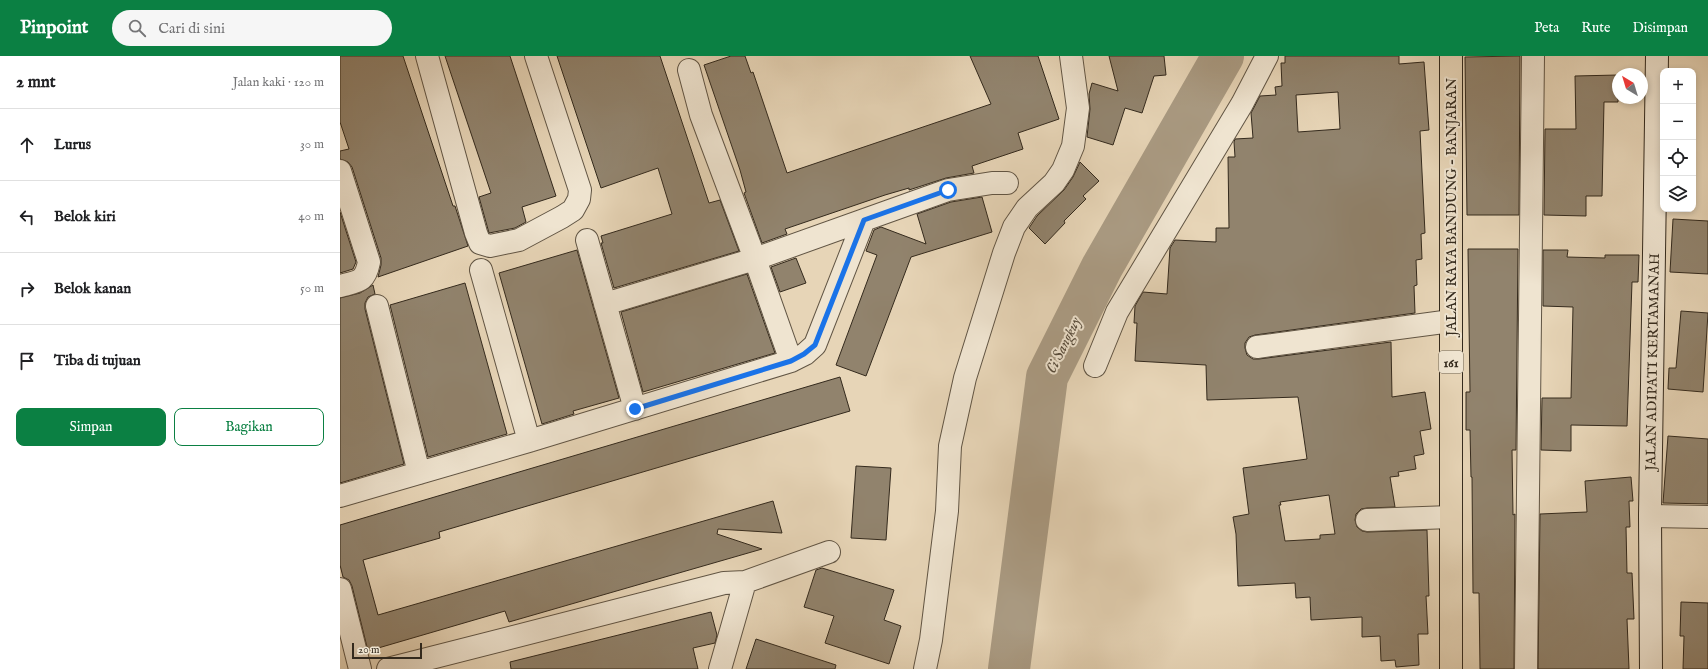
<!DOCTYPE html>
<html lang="id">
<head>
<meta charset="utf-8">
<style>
	body { margin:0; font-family:"IM FELL English",serif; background:#f6f6f6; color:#202124 }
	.controls { position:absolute; right:12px; top:12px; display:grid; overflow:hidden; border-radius:8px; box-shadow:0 2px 6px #0003 }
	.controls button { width:36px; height:36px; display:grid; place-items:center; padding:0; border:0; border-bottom:1px solid #e0e0e0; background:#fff; color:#202124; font:20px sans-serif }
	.compass { position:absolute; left:1272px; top:12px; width:36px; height:36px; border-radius:50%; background:#fff; box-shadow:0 2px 6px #0003; rotate:322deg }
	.scale { position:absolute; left:12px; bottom:10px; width:70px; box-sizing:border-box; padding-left:4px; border:2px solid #342a1d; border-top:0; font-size:11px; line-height:14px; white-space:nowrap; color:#342a1d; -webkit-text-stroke:3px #efe4d0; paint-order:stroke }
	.stop { position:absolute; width:12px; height:12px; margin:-9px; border:3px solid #1a73e8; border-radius:50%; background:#fff }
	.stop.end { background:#1a73e8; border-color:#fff; box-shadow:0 1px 4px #0008 }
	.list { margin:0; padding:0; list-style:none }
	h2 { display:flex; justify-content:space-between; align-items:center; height:52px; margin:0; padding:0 16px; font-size:17px }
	h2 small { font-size:13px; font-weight:400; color:#757577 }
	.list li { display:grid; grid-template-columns:26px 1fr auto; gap:12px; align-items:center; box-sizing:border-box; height:72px; padding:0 16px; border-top:1px solid #e0e0e0 }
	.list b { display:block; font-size:15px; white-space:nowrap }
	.list em { font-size:13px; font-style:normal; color:#757577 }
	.actions { display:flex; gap:8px; padding:12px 16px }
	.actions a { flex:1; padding:9px 0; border:1px solid #0b8043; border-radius:8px; text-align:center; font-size:14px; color:#0b8043 }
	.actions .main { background:#0b8043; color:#fff }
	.icon { flex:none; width:22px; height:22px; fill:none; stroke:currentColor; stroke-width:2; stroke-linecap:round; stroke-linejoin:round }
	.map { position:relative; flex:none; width:1368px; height:613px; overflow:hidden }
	header { display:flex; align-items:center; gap:24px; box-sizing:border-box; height:56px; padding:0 20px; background:#0b8043; color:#fff }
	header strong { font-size:19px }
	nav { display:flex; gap:22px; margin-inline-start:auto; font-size:14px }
	.search { width:280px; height:36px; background:#f6f6f6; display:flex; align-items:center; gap:10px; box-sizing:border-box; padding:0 14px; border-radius:22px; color:#757577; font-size:15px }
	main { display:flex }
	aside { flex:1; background:#fff }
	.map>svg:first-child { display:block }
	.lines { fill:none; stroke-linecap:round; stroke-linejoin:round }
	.river { stroke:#aa9b83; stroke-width:42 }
	.building { fill:#91836d; stroke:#342a1d; fill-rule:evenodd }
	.street-casing { stroke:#615544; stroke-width:24 }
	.secondary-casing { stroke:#342a1d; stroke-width:24 }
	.primary-casing { stroke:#342a1d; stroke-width:24 }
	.street { stroke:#efe4d0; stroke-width:22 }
	.secondary { stroke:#efe4d0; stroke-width:22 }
	.primary { stroke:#e7d5b7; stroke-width:22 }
	.route { stroke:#1a73e8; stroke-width:5 }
	.labels { text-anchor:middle; stroke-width:4; stroke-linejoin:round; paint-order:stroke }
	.shield { fill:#efe4d0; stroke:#6c6253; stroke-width:1 }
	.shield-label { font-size:13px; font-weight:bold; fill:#342a1d }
	.street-label { font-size:14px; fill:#342a1d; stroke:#efe4d0 }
	.water-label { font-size:15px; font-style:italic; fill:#574c3c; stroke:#efe4d0 }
</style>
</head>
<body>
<header>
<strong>Pinpoint</strong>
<div class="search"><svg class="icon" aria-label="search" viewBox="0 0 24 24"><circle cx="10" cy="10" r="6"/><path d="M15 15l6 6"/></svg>Cari di sini</div>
<nav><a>Peta</a><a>Rute</a><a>Disimpan</a></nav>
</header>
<main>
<aside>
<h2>2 mnt<small>Jalan kaki · 120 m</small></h2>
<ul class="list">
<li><svg class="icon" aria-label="ahead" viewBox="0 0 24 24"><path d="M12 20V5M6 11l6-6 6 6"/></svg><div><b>Lurus</b></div><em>30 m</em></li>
<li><svg class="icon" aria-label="left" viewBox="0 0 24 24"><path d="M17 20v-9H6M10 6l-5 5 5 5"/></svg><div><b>Belok kiri</b></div><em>40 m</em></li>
<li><svg class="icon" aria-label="right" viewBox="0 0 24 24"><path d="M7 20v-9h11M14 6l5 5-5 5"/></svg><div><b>Belok kanan</b></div><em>50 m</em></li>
<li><svg class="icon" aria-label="arrive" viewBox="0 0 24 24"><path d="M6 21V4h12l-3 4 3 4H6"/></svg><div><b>Tiba di tujuan</b></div></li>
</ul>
<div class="actions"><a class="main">Simpan</a><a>Bagikan</a></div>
</aside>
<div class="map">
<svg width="1368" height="613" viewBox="0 0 1368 613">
	<rect width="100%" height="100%" fill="#e7d5b7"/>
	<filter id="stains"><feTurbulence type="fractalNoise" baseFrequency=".005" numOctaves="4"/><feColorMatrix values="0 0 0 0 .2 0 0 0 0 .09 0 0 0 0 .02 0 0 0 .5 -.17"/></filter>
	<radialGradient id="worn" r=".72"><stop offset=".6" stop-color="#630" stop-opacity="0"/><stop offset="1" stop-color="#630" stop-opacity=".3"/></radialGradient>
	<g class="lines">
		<!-- river -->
		<path class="river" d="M669,613l38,-292 55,-110 121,-211"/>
	</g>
	<!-- building -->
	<path class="building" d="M0,0h63l50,150h2l13,40 -90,31 3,-12v-7l-29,-91 -4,-5 -8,-3v-8l9,-2 -9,-27z
		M105,0h65l46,140 -34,11 4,15 -11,6 -26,5 -10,-36 12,-4z
		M217,0h103l49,147 11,-3 19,51 -125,37 -13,-45h2l-2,-7 71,-22 -14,-46 -57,20z
		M391,0h14l6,17 2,-1 34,101 204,-69 -21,-48h68l21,63 -41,14 5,16 -51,17 2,7 -28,5 -37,12v-2l-24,7 -100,34 2,5 -25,9 -18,-50 2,-1 -6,-22 -36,-105z
		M769,0h55l2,19 -12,1 -12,37 -17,-5 -12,37 -26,-8 3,-28 -1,-15 3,-11 26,8z
		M945,0h114v8l25,-2 5,68 -9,1 5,102 -4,1 1,25 -6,1 1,25 -3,1 1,27 -160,22 -6,2 -4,6v5l2,7 6,4h6l132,-17 1,55 33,-5 6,37 -11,2 4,23 -10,2 2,13 -18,3 1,4 -9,1 5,30 -28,1 -6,1 -5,5 -1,6 2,7 5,4 5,1 60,-2 2,66h-3l2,38h-10l1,31 -23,2 -1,-7 -14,1 -1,-25 -18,1v-20l-51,3 -1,-23 -14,1 -1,-15 -57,3 -2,-52 -3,-17 16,-3 -6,-46 64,-9 -9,-62 -91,3 -1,-35 -71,-4 2,-38h-3l1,-17 8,-14 24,2 3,-46 5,-8 41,2v-14h13l-1,-71h7l-1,-15 1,-3 18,-1 -2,-25 9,-17 16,-1 -1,-8 7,-1 -1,-23h4zM998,36l2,37 -42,3 -2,-37zM989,439l6,39 -15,1v4l-35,2 -6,-36h2l-1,-3z
		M1180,0l-1,159h-52l-2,-158z
		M1278,19v27h-14l-2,94h-16v20l-42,-1 1,-86h31l-1,-53z
		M740,106l19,19 -16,15 3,3 -22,22 1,2 -20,21 -16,-16 8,-12 27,-26 9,-13z
		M642,141l10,35 -81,25 -45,119 -30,-11 41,-110 -11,-4 8,-21 7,-3 45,17 -9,-30 34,-12z
		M0,156l16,50 -3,7 -13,4z
		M1333,163l35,2v53l-38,-2z
		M1128,193h50l-2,201h-4l1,65 2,-1 -1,155h-34l-1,-76h-6l-1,-116h-1l-1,-47h-4v-38h4z
		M237,194l42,148 -46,13 1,3 -32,10 -43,-151z
		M1203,194h25l-1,7 38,1v-3h34l-1,27h-6l-5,144 -56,-1v26l-30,-1 1,-52h29l2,-91 -30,-1z
		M456,202l10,25 -26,9 -9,-25z
		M407,218l28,79 -132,39 -22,-80z
		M125,227l42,151 -79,23 -38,-152z
		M33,229l2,9 -7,3 -3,6v6l39,155 -64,19v-185l20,-5z
		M1341,255l27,2 -5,79 -35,-3 1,-21h7z
		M500,321l10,34 -411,121 1,6 -77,22 15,55 395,-114 9,32 -64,-4 -1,5 45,15 -253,73 -4,-11 -137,40 -16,-65 -3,-6 -6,-3 -3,-12v-40z
		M1328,380l40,3v65l-45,-1z
		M516,410l35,2 -5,72 -35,-2z
		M1291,421l2,24h-4l1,26h-4l1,46h5l2,46h-7l2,50h-91l2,-155 47,-2 -2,-31z
		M482,512l72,22 -10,30 17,6 -12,38 -64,-21 9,-27 -30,-9 12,-37z
		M1341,546l27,1v66h-25l1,-33h-4z
		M371,556l6,23 -2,8 -22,5 5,21h-187l-1,-7z
		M416,583l80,26 -1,4h-89z"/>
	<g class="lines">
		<defs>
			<path id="street" d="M87,0l49,177 4,10 10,3 29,-6 43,-23 11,-7 6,-11 1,-9 -44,-134
				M349,14l12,45 54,144 36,102
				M0,115l29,91c-4,20 -10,19 -29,24
				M247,184l48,169
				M141,214l48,171
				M265,248l150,-45 109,-39
				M37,250l42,167
				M917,291l194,-26
				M755,310l22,-54 125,-208 25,-48
				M0,440l189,-55 262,-80 14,-7 10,-9 49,-125 84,-30 44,-7h15
				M1310,460l58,1
				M1027,464l84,-3
				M405,526l84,-30
				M0,533l20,80
				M48,613l336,-86 21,-1 -25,87
				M585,613l6,-29 16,-129 3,-65 15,-68 39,-125 10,-26 13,-19 27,-25 9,-13 10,-24 5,-38 -7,-52
				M1186,613l7,-613"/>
			<path id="secondary" d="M1311,613l-1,-153 7,-460"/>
			<path id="primary" d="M1111,613v-613"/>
		</defs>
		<!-- street casing -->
		<use href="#street" class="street-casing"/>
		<!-- secondary casing -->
		<use href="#secondary" class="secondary-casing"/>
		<!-- primary casing -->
		<use href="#primary" class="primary-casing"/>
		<!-- street -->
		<use href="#street" class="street"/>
		<!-- secondary -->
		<use href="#secondary" class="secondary"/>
		<!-- primary -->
		<use href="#primary" class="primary"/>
	</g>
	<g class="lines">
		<!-- route -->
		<path class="route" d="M295,353l156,-48 13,-7 11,-9 49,-125 84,-30"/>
	</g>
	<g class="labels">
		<!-- shield labels -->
		<rect class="shield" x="1099" y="295" width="24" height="22" rx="3"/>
		<g class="shield-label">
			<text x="1111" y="311">161</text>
		</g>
		<!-- street labels -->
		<g class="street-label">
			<text transform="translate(1111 151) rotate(-90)" y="5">JALAN RAYA BANDUNG - BANJARAN</text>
			<text transform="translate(1312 306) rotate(-89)" y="5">JALAN ADIPATI KERTAMANAH</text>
		</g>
		<!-- water labels -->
		<g class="water-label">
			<text transform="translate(723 289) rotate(-64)" y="5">Ci Sangkuy</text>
		</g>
	</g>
	<rect width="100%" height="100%" filter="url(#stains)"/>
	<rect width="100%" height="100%" fill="url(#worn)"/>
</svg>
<div class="controls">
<button>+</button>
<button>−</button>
<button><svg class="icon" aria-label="locate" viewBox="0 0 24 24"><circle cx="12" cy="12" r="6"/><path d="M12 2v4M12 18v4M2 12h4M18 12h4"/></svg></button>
<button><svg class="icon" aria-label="layers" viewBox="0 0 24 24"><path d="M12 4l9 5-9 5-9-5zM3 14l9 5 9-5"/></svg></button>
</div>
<svg class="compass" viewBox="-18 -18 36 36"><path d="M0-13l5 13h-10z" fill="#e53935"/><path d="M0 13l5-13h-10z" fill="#757577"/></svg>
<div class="scale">20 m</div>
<div class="stop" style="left:608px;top:134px"></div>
<div class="stop end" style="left:295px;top:353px"></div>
</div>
</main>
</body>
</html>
